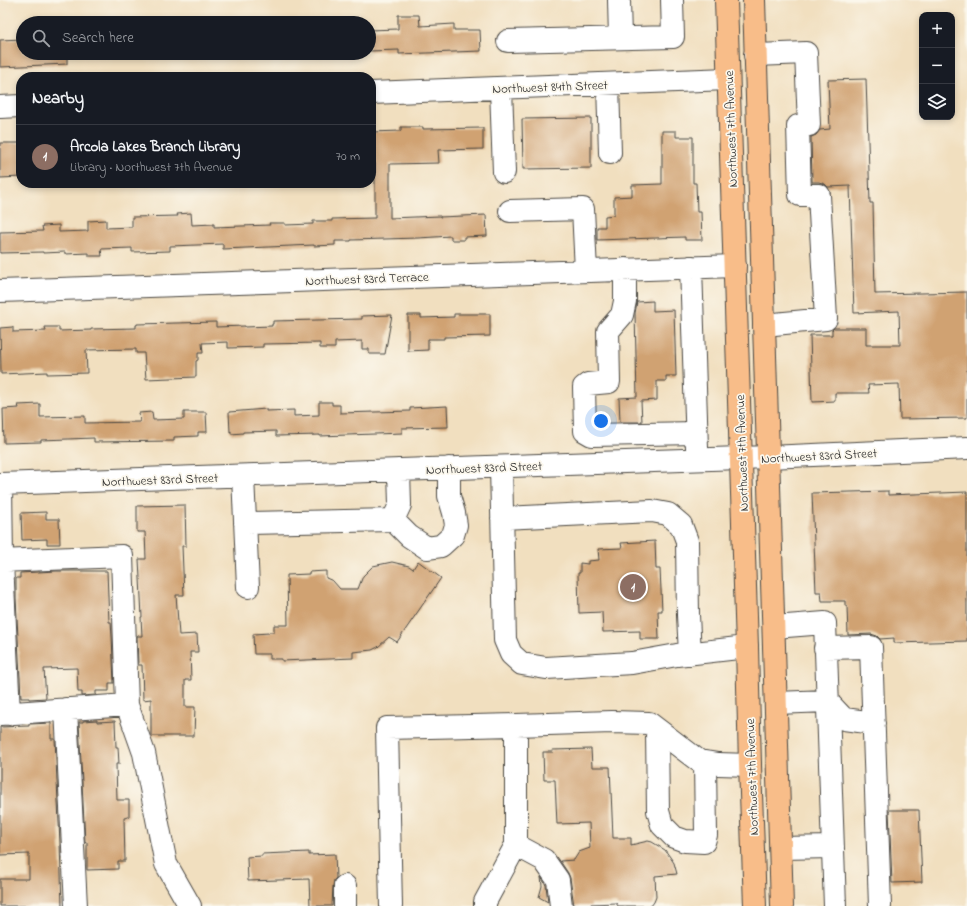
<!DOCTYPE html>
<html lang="en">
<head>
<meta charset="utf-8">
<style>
	body { margin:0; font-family:"Indie Flower",sans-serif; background:#20242c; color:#f1f3f6 }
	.controls { position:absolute; right:12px; top:12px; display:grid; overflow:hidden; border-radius:8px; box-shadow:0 2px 6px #0003 }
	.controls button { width:36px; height:36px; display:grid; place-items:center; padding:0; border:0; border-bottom:1px solid #363941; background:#171b24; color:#f1f3f6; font:20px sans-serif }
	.you { position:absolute; left:601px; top:421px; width:14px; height:14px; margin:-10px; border:3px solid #fff; border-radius:50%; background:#1a73e8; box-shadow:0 0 0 6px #1a73e833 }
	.badge { display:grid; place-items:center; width:26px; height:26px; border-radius:50%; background:#ea580c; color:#fff; font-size:13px; font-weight:700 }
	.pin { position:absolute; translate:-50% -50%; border:2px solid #fff; box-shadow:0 1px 4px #0006 }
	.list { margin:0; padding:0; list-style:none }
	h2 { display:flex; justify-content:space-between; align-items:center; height:52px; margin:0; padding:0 16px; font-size:17px }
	h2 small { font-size:13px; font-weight:400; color:#9ea1a6 }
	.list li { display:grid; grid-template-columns:26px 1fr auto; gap:12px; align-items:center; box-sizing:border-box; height:64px; padding:0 16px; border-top:1px solid #363941 }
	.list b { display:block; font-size:15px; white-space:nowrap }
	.list p { margin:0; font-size:13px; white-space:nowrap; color:#9ea1a6 }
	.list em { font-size:13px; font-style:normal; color:#9ea1a6 }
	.icon { flex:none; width:22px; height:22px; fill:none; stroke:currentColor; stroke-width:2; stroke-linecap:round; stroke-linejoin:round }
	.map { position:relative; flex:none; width:967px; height:906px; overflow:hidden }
	.search { position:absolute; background:#171b24; box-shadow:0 2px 6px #0003; left:16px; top:16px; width:360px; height:44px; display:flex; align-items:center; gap:10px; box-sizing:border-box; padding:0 14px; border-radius:22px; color:#9ea1a6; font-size:15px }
	.panel { position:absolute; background:#171b24; box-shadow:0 2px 6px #0003; left:16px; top:72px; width:360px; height:116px; border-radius:16px }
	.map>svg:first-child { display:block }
	.building { fill:#d0a272 }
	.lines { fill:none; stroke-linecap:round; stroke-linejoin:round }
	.minor-casing { stroke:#494641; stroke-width:24 }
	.major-casing { stroke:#494641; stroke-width:24 }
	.minor { stroke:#fff; stroke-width:22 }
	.major { stroke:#f8bd89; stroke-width:22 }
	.labels { text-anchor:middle; stroke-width:3.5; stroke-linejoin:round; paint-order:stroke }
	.street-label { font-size:13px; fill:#2b2b2b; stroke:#fbf7ec }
</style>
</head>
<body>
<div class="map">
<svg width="967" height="906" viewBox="0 0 967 906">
	<rect width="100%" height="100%" fill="#fbf7ec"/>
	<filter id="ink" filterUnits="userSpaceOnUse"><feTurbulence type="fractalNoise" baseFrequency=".025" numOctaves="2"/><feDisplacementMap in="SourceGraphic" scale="8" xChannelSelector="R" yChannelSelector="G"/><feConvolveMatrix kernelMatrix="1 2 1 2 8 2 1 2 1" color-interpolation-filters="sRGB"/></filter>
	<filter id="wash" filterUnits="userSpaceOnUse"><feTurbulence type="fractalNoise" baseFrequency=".012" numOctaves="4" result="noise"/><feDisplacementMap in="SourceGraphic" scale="16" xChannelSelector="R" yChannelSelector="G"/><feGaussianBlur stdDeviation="0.9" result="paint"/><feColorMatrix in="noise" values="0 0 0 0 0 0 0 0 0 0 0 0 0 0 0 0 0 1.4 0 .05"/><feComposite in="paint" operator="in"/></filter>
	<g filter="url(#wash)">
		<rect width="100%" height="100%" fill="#f1dfbf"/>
		<g id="blocks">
			<!-- building -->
			<path class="building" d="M398,15h21l1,11 34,-2v6h26l1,21 -82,3v-4l-30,1v-21l29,-1z
				M23,39v14h44v11l-67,3v-27z
				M866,79l4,124h3l2,91 92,-2v126l-67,1 -1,-35 -31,1 1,8h-34v8l-23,1 -2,-67h22v-5l2,-2h32v17h34l-1,-34 -45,2 -4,-127 -22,1 -3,-3 -6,-2h-7l-1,-45 5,-2 4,-5 10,-1 -2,-49z
				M591,118v50l-68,1 -1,-50z
				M401,127h22v2l60,-1v21l-45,1 1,13 -49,1v54l50,-2v1l46,-2 1,21 -23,1v3h-13v-4l-33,2 -67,2v1h-16v4l-21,1v-1l-91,4v-5l-53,2v5l-38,1v-4l-31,1 1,7h-13v-3l-24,1v-2l-22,1v-1l-43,1v-21l43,-1 -1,-5 17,-1v7l29,-1v-10l18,-1v8l26,-1v-10l46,-1 -1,-2 14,-1 1,12 22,-1v3l56,-2 -1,-2h16v2l28,-1v-3h19v-2l43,-1v-55h-4v-31l30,-1z
				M662,131h14v6h17v46h3l1,29h4l1,28h-17v-3l-88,3v-13h8v-11l9,-1v-18l18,-1v-11l30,-1z
				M0,143h21v34l-21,1z
				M653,301v10l21,-1 2,66h-10v5h-9v19l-16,1 1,21h-22l-1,-24 18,-1 -2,-84 2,-11z
				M454,314h36v22l-46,1v2h-16v11l-20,1v-36h13v3l33,-1z
				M392,315l-7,39h-16v-5h-7v-8l-27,1v6h-15v-5l-57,1v3l-35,1v-6l-26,1 1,10h-5v7l-2,1v16l-50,2 -2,-26h-8v-4l-50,1 1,23 -40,1v-2l-46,2 -1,-46 13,-1v5l33,-1 -1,-4h14v4l32,-1v-1l45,-1v-3h1v-1l79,-2v5l29,-1v1l27,-1v-2h1v-3l89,-2v-3z
				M319,402h13v3h8v8l70,-2v-3l37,-2 1,21 -46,1v5l-82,3v-1l-44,1v-5l-33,1v1l-12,1v-3l-1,1 -1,-20 37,-3v2l28,-1v6l25,-1z
				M40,404v13l45,-1v7l55,-1 -1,-9 13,-1 1,8 31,-1v-7h22l1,20h-9v4l-24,1v4l-80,1v-4l-53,2v2l-37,1 -1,-34 16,-1 -1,-3z
				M888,491v4l79,-3v149l-73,2v-5l-14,1 -3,-3 -6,-2 -23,1 -1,-29h-2v-5h-23l-1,-9h-5l-4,-99z
				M185,505l1,41h-4l2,49h-8l3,40 18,-1 1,18h-8l1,28h-6v27h10l-1,29h-43v-37l-8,1 -1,-35h-4l-1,-29h5l-1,-19h1l-3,-58h7l-1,-27h-8v-26z
				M46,512v7h13l1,25h-13v-5l-25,1 -1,-27z
				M655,541l1,28h4l2,42h-4l1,28h-19v-8l-37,1 -1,-20 -23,1 -1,-40h2v-10l8,1v-3l11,-1 -1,-11 24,-1 -1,-5z
				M418,561l23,17 -44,64 -8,-5 -11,10 -6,3 -19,2v6l-71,3v-2h-12v-5h-16l-1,-20 16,-1v-1h5v-7h14l-1,-50 22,-1v-2l17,-1v7l7,3 7,8h18l5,-13 10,-10 19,-4 17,4 4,3z
				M56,571h51l2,51h2l1,15 2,46h-5v8h-13v4l-14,1v-4h-4l-1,-24 -33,1 2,29 -17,1v-1h-8l-5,-100v-20h4v-5z
				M97,720v2l18,-1 1,26h2l1,17h-3l1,36h12v17l-5,1 1,43h-7v8l-31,1v-28l-2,1 -6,-121h4v-1z
				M51,723v16h4l5,105 2,62h-62v-27h29v-25l-29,1v-128l29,-1v-2z
				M591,749l1,18h18l3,71h18v7l17,-4 4,1 13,8 5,7 4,6 3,11 -22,2 1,21 -2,5 -3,4h-33l-2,-3 -25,1v2h-17l-4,-28 -2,-5 -8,-12 14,-1 5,-8 11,-4 -1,-25 -32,1 -2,-44h-11l-1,-28h10l-1,-2z
				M889,810h30l3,72 -30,1z
				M309,852v3l26,-1 1,24 -2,2 -1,6 -1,20h-22l-1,-27 -61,2 -1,-24 15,-1v-2z
				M541,877l5,8 2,17 -9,-5 3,-11z"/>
		</g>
	</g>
	<g filter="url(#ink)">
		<use href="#blocks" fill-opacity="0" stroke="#494641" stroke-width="1"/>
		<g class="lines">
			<defs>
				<path id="minor" d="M619,0l1,38
					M508,41l165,-4 -1,-37
					M755,55l51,-2 3,72 -11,1 2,69h19l7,124 -62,6
					M608,84l2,69
					M501,88l3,84
					M371,93l357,-14
					M0,107l21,-1
					M510,211l73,-2 3,62
					M691,267l6,181
					M625,269v32l-3,14 -14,16 1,51 -21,2 -4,3 1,44 7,4 104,-2
					M0,291l735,-25
					M501,467l4,173 6,14 11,10 24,4 86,-5 45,-8 70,-8
					M243,476l5,111
					M0,484l769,-27 198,-9
					M1,484l1,77 7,153
					M502,518l150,-7 16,3 13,11 6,16 1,74 2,39
					M393,520l16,16 18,12 14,-2 12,-11 3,-10 -2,-12 -5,-17v-28
					M245,523l148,-3 7,-15 -1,-35
					M0,561l122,-5 5,149 -127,9
					M774,627l51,-4 10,283
					M825,648l46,-1 9,259
					M776,703l51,-2 17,18 30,4
					M127,705l17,48 22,111 24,42
					M66,709l10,197
					M516,725l96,-3 37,1 50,38 19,3 32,1
					M657,730l1,81 4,14 12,12 11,4 19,1 2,-7 -1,-73
					M516,845l28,15 14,20 3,26
					M781,848l52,-1
					M345,886v20
					M391,906l-4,-178 129,-3v120l-31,57v4"/>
				<path id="major" d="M726,0l21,647 3,118 5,141
					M754,0l28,906"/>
			</defs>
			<!-- minor casing -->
			<use href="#minor" class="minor-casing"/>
			<!-- major casing -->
			<use href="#major" class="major-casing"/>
			<!-- minor -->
			<use href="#minor" class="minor"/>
			<!-- major -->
			<use href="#major" class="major"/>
		</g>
	</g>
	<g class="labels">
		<!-- street labels -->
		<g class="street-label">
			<text transform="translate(550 86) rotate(-2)" y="5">Northwest 84th Street</text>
			<text transform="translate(730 129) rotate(-92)" y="5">Northwest 7th Avenue</text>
			<text transform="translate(367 278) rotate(-2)" y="5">Northwest 83rd Terrace</text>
			<text transform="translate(741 453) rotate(-92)" y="5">Northwest 7th Avenue</text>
			<text transform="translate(819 455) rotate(-3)" y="5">Northwest 83rd Street</text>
			<text transform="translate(484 467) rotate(-2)" y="5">Northwest 83rd Street</text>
			<text transform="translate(160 479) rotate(-2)" y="5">Northwest 83rd Street</text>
			<text transform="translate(751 777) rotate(-92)" y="5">Northwest 7th Avenue</text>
		</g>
	</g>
</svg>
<div class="controls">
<button>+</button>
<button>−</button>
<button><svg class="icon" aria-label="layers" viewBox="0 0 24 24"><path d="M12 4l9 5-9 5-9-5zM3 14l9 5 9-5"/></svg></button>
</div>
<div class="you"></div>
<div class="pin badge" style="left:633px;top:587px;background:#8d6e63">1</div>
<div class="search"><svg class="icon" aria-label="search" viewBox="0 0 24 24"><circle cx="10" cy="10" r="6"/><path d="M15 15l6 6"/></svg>Search here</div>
<section class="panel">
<h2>Nearby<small></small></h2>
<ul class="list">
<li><span class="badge" style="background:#8d6e63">1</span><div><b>Arcola Lakes Branch Library</b><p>Library · Northwest 7th Avenue</p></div><em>70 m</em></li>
</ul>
</section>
</div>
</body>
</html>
